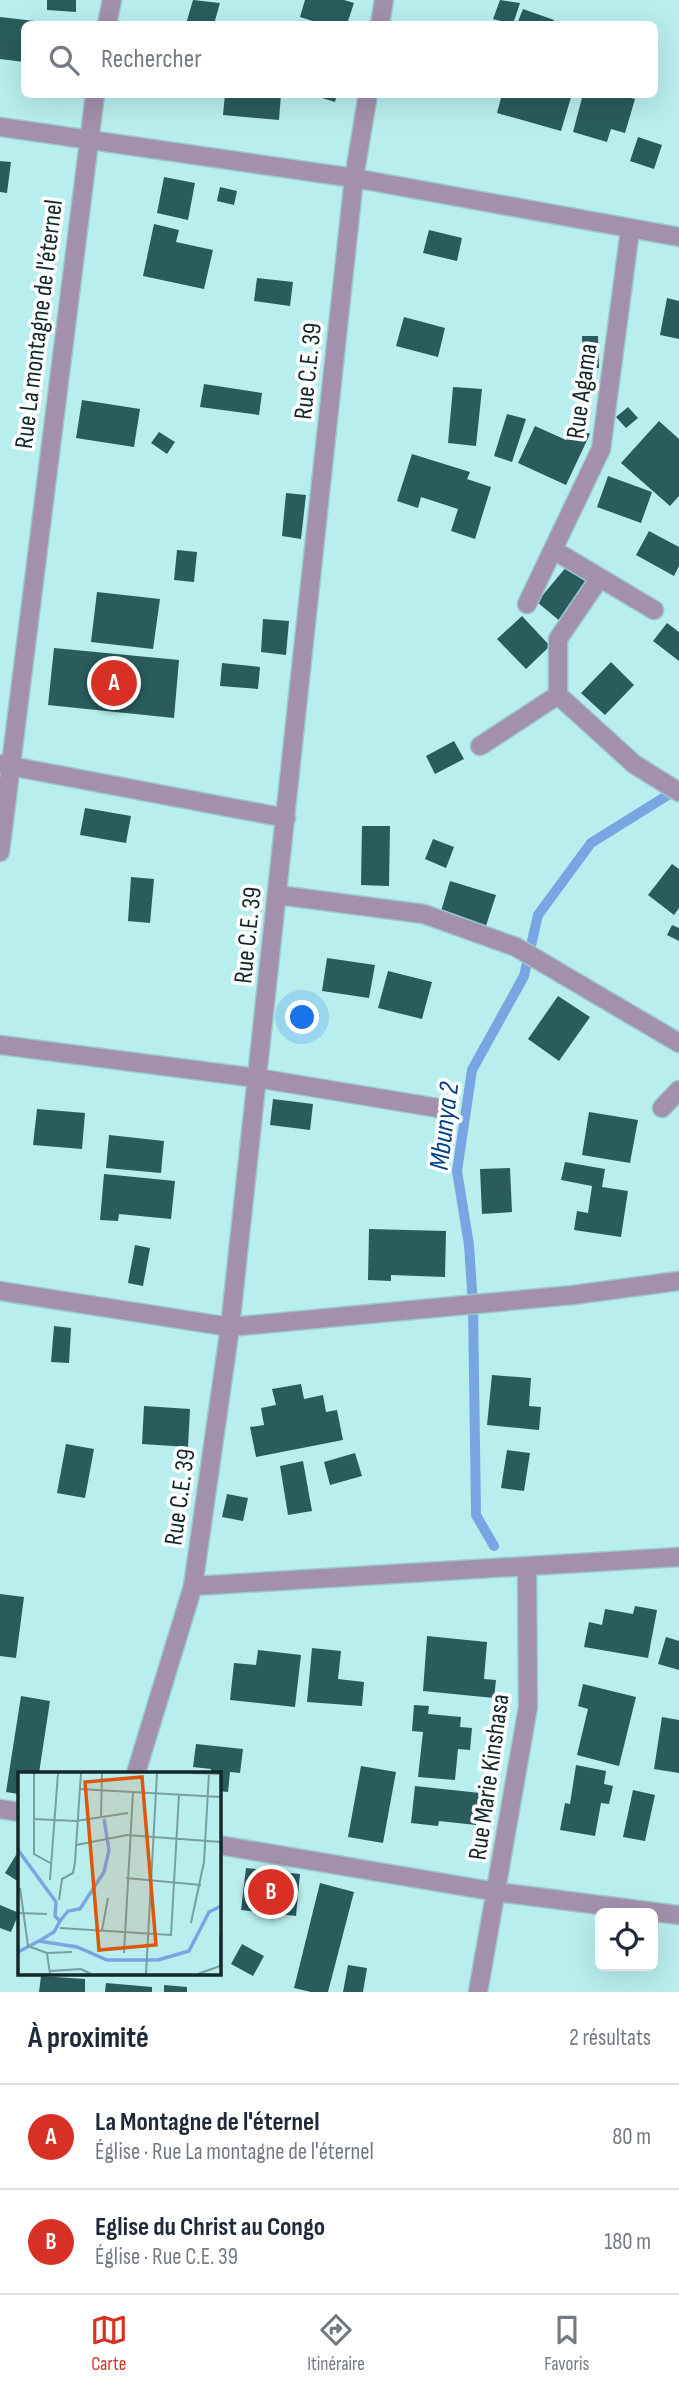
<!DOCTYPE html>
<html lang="fr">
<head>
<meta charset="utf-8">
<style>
	body { margin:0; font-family:"Sofia Sans Condensed",sans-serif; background:#f2f2f3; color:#1f2937 }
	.controls { position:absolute; right:21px; bottom:21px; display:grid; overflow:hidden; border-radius:10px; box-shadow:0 7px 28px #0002 }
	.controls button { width:63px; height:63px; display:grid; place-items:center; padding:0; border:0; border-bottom:2px solid #e0e1e3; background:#fff; color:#1f2937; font:35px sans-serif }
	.you { position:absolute; left:303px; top:1018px; width:24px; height:24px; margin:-18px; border:5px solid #fff; border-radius:50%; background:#1a73e8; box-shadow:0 0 0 10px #1a73e833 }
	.badge { display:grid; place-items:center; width:46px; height:46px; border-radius:50%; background:#d93025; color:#fff; font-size:23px; font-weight:700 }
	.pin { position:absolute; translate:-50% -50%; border:4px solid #fff; box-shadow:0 2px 7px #0006 }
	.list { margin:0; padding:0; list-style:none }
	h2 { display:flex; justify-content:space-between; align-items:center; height:91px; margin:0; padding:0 28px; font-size:30px }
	h2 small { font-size:23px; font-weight:400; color:#747a83 }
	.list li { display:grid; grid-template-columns:46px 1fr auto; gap:21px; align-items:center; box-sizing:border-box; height:105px; padding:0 28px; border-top:2px solid #e0e1e3 }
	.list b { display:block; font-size:26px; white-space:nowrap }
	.list p { margin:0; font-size:23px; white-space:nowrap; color:#747a83 }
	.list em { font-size:23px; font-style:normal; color:#747a83 }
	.icon { flex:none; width:38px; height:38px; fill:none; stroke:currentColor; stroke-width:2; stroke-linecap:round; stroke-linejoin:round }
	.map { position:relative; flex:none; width:679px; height:1992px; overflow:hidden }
	.search { position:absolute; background:#fff; box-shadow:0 7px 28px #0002; left:21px; right:21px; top:21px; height:77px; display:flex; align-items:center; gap:18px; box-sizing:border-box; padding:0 24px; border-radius:10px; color:#747a83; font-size:26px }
	.sheet { height:301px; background:#fff }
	nav { display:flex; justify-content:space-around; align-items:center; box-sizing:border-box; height:98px; border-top:2px solid #e0e1e3; background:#fff; font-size:19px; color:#747a83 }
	nav a { display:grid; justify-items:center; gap:4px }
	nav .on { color:#d93025 }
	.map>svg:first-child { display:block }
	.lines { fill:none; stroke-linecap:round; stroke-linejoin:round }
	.stream { stroke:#78a6e3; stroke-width:10 }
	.building { fill:#2a5c5d }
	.minor-casing { stroke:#9bcaca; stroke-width:21 }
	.minor { stroke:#a390ac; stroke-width:18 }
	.labels { text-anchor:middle; stroke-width:7; stroke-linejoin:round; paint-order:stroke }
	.street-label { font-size:26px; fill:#132828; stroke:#fff }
	.water-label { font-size:28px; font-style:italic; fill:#004289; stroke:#fff }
	.inset-river { fill:none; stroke:#78a6e3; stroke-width:3.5 }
	.inset-road { fill:none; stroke:#779f9f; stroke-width:2 }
	.view { fill:#dd570d; fill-opacity:0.15; stroke:#dd570d; stroke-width:3.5 }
	.inset-edge { fill:none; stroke:#132828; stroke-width:3.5 }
</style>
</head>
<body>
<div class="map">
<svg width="679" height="1992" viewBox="0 0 679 1992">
	<rect width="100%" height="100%" fill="#b9eeee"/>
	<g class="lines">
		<!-- stream -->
		<path class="stream" d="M494,1546l-18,-31 -3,-210 -4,-60 -12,-74 15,-101 52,-94 14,-61 53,-72 85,-53"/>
	</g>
	<!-- building -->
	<path class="building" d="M47,0h29v12l-29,-2z
		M193,0l27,3 -6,21h-28z
		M305,0h39l10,3 -7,21h-25l-22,-7z
		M500,0l20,3 -7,21 -20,-5z
		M523,9l31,11 -2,4h-35z
		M0,17l35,4 -1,3h-10v38l-24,-3z
		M225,94h56l-2,26 -56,-5z
		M309,94h28l-2,8z
		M502,94h70l-11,37 -64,-18z
		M583,94h36l16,5 -10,34 -14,-4 -4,13 -34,-10z
		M638,137l24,8 -8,24 -24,-8z
		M0,161l11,1 -4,31 -7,-1z
		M164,177l31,6 -7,37 -31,-7z
		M220,187l17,4 -3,14 -17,-4z
		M154,224l25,6 -3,12 37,8 -9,39 -61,-13z
		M429,230l33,8 -5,23 -34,-8z
		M257,278l36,4 -3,24 -36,-5z
		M667,298l12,3v38l-19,-4z
		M404,317l41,11 -7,29 -42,-11z
		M582,336h16l1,32 -16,1z
		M204,384l58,9 -3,22 -59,-8z
		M453,387l29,2 -6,57 -28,-3z
		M82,400l58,9 -6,38 -58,-9z
		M628,407l10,11 -12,10 -10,-11z
		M507,414l19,5 -14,43 -18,-6z
		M659,421l20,18v57l-9,10 -49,-43z
		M535,426l31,14 7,-14 17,8 -24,51 -48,-22z
		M159,432l16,10 -8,12 -16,-11z
		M412,454l58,18 -3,7 24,8 -16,52 -24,-8 7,-22 -37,-12 -3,11 -21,-7z
		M608,476l44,16 -11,31 -44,-16z
		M286,493l20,2 -5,44 -19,-3z
		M649,531l30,16v19l-5,10 -38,-21z
		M177,550l20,2 -3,30 -20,-2z
		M567,566l24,19 -30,37 -24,-20z
		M97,592l63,7 -7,50 -62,-7z
		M522,616l28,30 -24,23 -29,-30z
		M263,619l26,2 -3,34 -25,-3z
		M667,623l12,9v29l-26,-20z
		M54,648l125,12 -5,58 -126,-13z
		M611,662l23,23 -29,30 -24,-22z
		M222,663l38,4 -2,22 -38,-3z
		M454,741l10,18 -29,15 -9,-18z
		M85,808l46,8 -5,27 -46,-8z
		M362,826h28l-1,60 -28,-1z
		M433,839l21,8 -8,21 -21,-9z
		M672,864l7,5v39l-5,7 -26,-20z
		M131,877l23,2 -4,44 -22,-2z
		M450,881l46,14 -12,37 -45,-14z
		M672,925l7,3v13l-12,-6z
		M327,958l48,7 -6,33 -47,-7z
		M388,971l44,11 -10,37 -44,-11z
		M558,996l32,21 -31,44 -31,-22z
		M273,1099l40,5 -3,26 -40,-5z
		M37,1109l48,4 -3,36 -49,-4z
		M589,1112l49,8 -8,43 -48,-8z
		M109,1135l55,6 -3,32 -55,-5z
		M565,1162l40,7 -3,18 26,4 -7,46 -47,-7 3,-19 11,2 4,-27 -31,-6z
		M510,1168l2,44 -30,2 -2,-45z
		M104,1174l71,7 -4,38 -52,-5 -1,7 -18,-1z
		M369,1229l77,2 -1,46 -54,-2v6l-23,-1z
		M135,1245l15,3 -7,38 -15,-3z
		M54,1326l17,2 -2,35 -18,-1z
		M492,1375l39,3 -2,28 12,1 -2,23 -52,-5z
		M301,1384l3,15 19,-4 3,17 11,-2 6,30 -87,17 -6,-30 14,-2 -3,-17 15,-3 -4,-16z
		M144,1406l46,3 -2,38 -46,-3z
		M66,1444l28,5 -9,49 -28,-5z
		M507,1450l23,3 -6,38 -23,-3z
		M355,1453l7,23 -32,9 -6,-23z
		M303,1461l9,50 -24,4 -8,-49z
		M227,1494l21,4 -5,23 -21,-4z
		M0,1594l24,3 -8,61 -16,-2z
		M635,1606l22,4 -9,48 -64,-11 5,-25 13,3 3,-16 28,5z
		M427,1636l60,6 -3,37 12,1 -2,18 -71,-7z
		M666,1637l13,4v29l-21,-6z
		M312,1648l29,3 -3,28 26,3 -2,24 -55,-4z
		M258,1650l43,5 -6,52 -65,-7 4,-37 22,2z
		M583,1684l53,13 -17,69 -42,-11 11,-46 -10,-3z
		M21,1696l29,5 -11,72h-20v21l-13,-2z
		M414,1705l15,1 -1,8 33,3 -1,10 12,1 -2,22 -12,-1 -3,31 -37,-3 5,-45 -11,-1z
		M662,1717l17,3v53l-25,-4z
		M196,1744l47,5 -3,24 -10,-1 -2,20 -9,-1v-18h-8v-4l-18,-2z
		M576,1765l30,6 -2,13 9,2 -4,18 -8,-1 -6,33 -35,-6 5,-27 5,1z
		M361,1766l35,6 -13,71 -35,-6z
		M415,1786l65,7 -4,32 -37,-4 -1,5 -27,-3z
		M633,1790l22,5 -10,46 -22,-4z
		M16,1855l3,2v25l-14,-9z
		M246,1868l54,6 -4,42 -55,-6z
		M320,1883l34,9 -26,100h-17l-17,-4z
		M0,1905l19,8 -8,19 -11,-4z
		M242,1944l22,12 -11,20 -22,-12z
		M348,1965l19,3 -4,24h-20z
		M41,1976l44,3v13h-46z
		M106,1983l46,4v5h-47z
		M164,1985l23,2v5h-23z"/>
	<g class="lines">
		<defs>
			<path id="minor" d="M107,24l5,-24
				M380,24l4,-24
				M0,127l354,51 325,59
				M555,551l99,59
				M527,604l74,-155 29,-219
				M558,695l76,69 45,28
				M480,746l78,-51v-56l41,-60
				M0,764l286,54
				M0,852l95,-758
				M278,895l146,19 92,33 163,96
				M0,1045l257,33 181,30
				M662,1108l17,-18
				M0,1291l230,36 343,-32 106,-14
				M193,1586l486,-29
				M136,1773l57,-187 37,-259 124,-1149 14,-84
				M0,1809l19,3
				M219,1845l278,47 182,23
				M478,1992l50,-285 -1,-140"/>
		</defs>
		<!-- minor casing -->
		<use href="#minor" class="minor-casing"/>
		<!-- minor -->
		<use href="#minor" class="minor"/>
	</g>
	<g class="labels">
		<!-- street labels -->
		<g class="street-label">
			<text transform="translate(38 324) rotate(-83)" y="9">Rue La montagne de l'éternel</text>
			<text transform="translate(307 371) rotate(-84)" y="9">Rue C.E. 39</text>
			<text transform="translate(581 391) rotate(-82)" y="9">Rue Agama</text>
			<text transform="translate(247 935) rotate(-84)" y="9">Rue C.E. 39</text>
			<text transform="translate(179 1497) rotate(-82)" y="9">Rue C.E. 39</text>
			<text transform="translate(488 1777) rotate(-82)" y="9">Rue Marie Kinshasa</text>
		</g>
		<!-- water labels -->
		<g class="water-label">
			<text transform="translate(443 1126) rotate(-83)" y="10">Mbunya 2</text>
		</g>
	</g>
	<!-- overview -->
	<g transform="translate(18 1772)">
		<rect width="203" height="203" fill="#b9eeee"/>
		<path class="inset-river" d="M0,78l38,52 -1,14 5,5 -6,11 -15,9M42,149l8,-10 12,-2 24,-37 5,-22 -5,-31M21,169l38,6 30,13h51l31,-9 20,-39 12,-6M0,180l21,-11"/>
		<path class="inset-road" d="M16,1v81l18,10M173,1l30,1M61,17l142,8M83,45l1,-44M15,47l43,2 52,-8M58,73l51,-10 94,7M108,106l75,7M32,108l8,-107M2,116l8,58 19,7 3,21M41,128l3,-21 11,-6 2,-11 6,-89M0,141l29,1M173,151l13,-61 5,-89M42,156l111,7 8,-140M84,158l6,-32M202,162v32M29,181l25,-1M106,181l9,-161M31,199l32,-2 10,5M128,202l11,-201M180,202l22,-8"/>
		<path class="view" d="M124,5l14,168 -57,5 -14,-168z"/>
		<rect width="203" height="203" class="inset-edge"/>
	</g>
</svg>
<div class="controls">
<button><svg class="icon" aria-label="locate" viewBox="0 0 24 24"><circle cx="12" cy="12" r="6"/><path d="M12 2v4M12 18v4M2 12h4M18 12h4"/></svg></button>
</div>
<div class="you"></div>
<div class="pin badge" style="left:114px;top:683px">A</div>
<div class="pin badge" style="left:271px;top:1892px">B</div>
<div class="search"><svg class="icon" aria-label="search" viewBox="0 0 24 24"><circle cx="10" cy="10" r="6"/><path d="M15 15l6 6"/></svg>Rechercher</div>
</div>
<section class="sheet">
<h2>À proximité<small>2 résultats</small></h2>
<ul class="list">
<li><span class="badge">A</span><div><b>La Montagne de l'éternel</b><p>Église · Rue La montagne de l'éternel</p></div><em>80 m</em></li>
<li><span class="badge">B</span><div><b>Eglise du Christ au Congo</b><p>Église · Rue C.E. 39</p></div><em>180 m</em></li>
</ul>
</section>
<nav>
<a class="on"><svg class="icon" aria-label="map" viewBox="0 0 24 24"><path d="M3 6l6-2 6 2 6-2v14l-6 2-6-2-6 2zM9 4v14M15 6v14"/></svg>Carte</a>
<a><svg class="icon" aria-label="directions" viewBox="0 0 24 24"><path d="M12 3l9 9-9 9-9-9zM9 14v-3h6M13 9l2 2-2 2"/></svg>Itinéraire</a>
<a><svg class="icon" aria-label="saved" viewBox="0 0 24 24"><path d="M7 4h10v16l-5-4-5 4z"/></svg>Favoris</a>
</nav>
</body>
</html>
